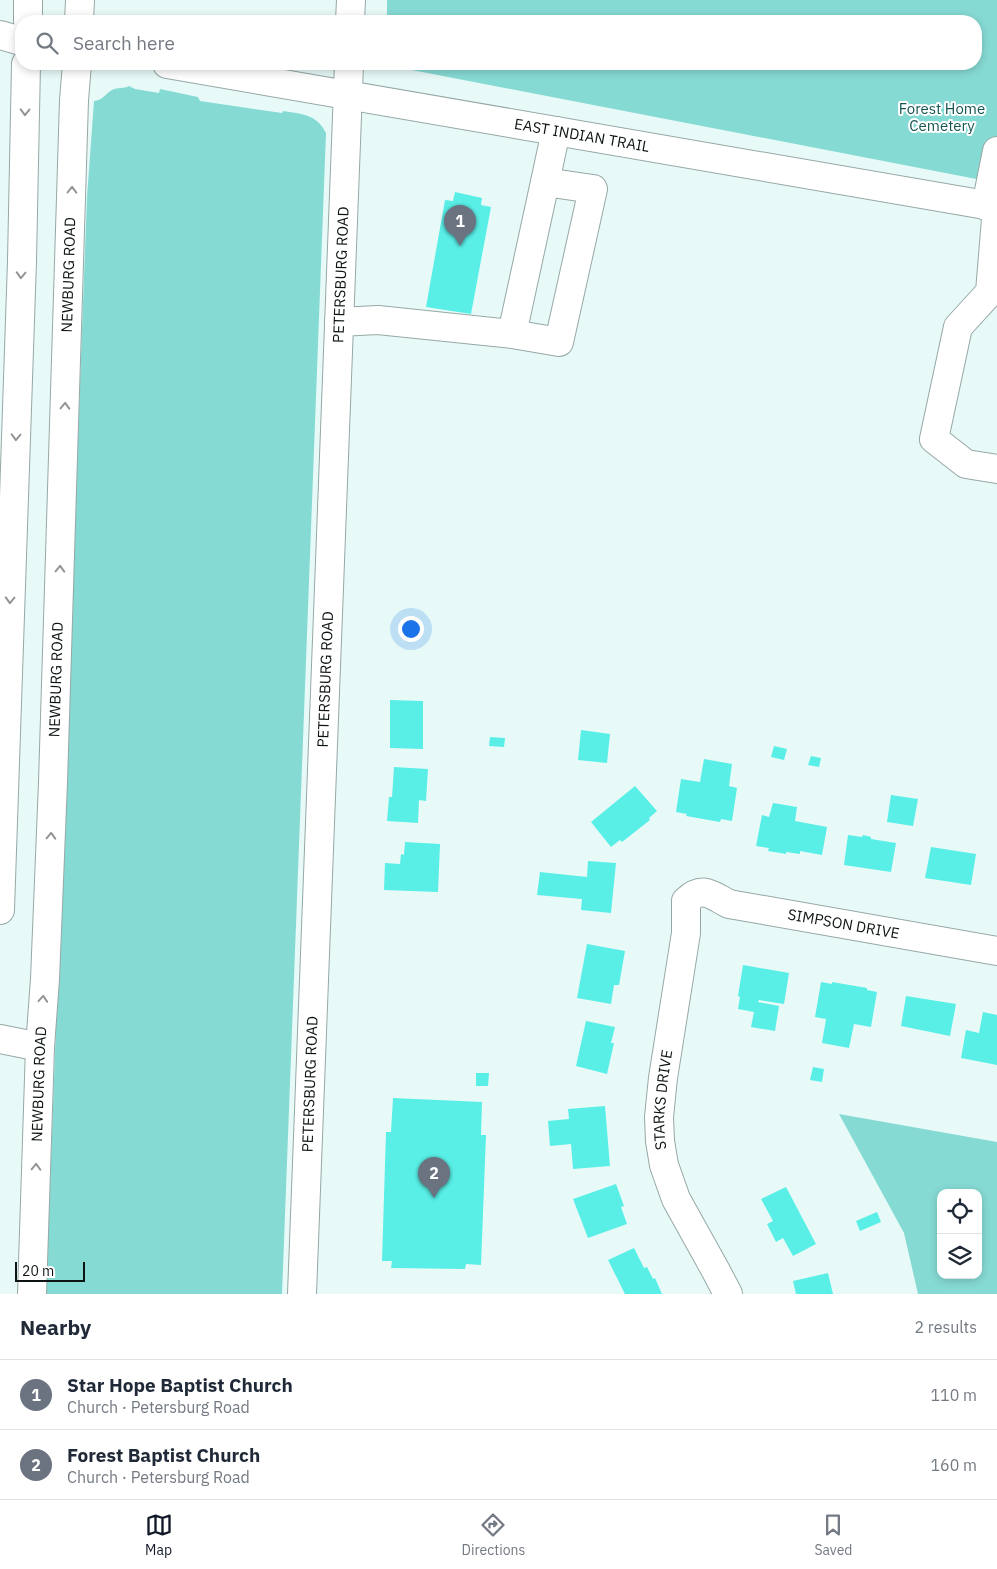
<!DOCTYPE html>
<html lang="en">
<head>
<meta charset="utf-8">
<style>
	body { margin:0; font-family:"IBM Plex Sans",sans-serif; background:#f2f2f3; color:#1f2937 }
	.controls { position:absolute; right:15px; bottom:15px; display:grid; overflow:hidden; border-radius:10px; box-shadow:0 2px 8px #0003 }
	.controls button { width:45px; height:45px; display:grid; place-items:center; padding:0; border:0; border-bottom:1px solid #e0e1e3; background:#fff; color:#1f2937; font:25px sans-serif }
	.scale { position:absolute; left:15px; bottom:12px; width:70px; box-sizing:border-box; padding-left:5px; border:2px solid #0e1414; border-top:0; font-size:14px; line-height:18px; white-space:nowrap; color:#0e1414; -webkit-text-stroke:4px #fff; paint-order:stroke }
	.you { position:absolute; left:410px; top:628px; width:18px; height:18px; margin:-12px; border:4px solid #fff; border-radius:50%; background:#1a73e8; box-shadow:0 0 0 8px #1a73e833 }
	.badge { display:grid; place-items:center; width:32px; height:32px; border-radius:50%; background:#111827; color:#fff; font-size:16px; font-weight:700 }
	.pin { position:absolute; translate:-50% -41px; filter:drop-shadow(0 1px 2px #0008) }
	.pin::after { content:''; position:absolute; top:26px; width:18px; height:15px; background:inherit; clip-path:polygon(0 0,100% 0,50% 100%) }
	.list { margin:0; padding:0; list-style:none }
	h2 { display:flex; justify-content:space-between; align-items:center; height:65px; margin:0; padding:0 20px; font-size:21px }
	h2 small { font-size:16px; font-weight:400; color:#747a83 }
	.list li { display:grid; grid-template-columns:32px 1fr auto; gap:15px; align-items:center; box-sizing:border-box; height:70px; padding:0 20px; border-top:1px solid #e0e1e3 }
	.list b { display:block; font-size:19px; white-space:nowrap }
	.list p { margin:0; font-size:16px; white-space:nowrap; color:#747a83 }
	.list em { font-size:16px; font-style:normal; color:#747a83 }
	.icon { flex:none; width:28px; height:28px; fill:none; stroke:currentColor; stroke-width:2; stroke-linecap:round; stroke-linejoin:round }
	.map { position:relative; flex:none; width:997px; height:1294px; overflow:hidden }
	.search { position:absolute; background:#fff; box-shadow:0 2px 8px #0003; left:15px; right:15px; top:15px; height:55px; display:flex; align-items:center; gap:12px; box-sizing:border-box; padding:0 18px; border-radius:20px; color:#747a83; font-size:19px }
	.sheet { height:205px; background:#fff }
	nav { display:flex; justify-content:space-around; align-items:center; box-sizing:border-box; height:70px; border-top:1px solid #e0e1e3; background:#fff; font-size:14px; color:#747a83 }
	nav a { display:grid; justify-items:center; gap:2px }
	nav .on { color:#111827 }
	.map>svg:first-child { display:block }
	.green { fill:#86dad4; fill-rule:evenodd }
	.building { fill:#59efe7 }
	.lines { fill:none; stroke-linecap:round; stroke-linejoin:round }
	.minor-casing { stroke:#96a8a6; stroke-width:30 }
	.major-casing { stroke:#96a8a6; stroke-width:30 }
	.minor { stroke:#fff; stroke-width:28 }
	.major { stroke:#fff; stroke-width:28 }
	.oneway { stroke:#939595 }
	.labels { text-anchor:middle; stroke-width:4; stroke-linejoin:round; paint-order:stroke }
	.park-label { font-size:15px; fill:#155552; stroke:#fff }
	.street-label { font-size:15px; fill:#0e1414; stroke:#fff }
</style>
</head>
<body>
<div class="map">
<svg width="997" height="1294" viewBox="0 0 997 1294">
	<rect width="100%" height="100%" fill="#e7faf8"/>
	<!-- green -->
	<path class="green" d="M387,0h610v183l-611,-118v-1h590v-43h-589z
		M129,86l6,3 24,4 1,-4 38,8 2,4 82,12 1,-2c18,3 34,3 43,22l-44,1161h-236l41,-1097 7,-96c9,-1 11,-7 18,-11 6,-3 12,-1 17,-4z
		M839,1114l158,28v152h-79l-14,-61zM941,1193h37v82h-37z"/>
	<!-- building -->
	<path class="building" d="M455,192l27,6 -1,7 10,2 -20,107 -45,-7 19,-107 8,1z
		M390,700l33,1v48l-33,-1z
		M581,730l29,4 -3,29 -29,-3z
		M490,737l15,1 -1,9 -15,-1z
		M774,746l13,3 -3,11 -13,-3z
		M811,756l10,2 -2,9 -11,-2z
		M704,759l28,5 -3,22 8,2 -5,33 -11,-2 -1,3 -34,-6 1,-2 -11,-2 5,-33 19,3z
		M394,767l34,2 -2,32 -7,-1 -1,23 -31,-2 2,-24h3z
		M635,786l22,25 -8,7 1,2 -28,22 -2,-2 -9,7 -20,-25z
		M891,795l27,4 -5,27 -26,-4z
		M773,803l24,4 -2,14 32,6 -5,28 -22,-4v3l-14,-2v2l-18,-3 1,-3 -13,-2 6,-31 7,2z
		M848,835l14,2 1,-2 8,2v2l25,4 -5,29 -47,-7z
		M405,842l35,2 -2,48 -54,-2 1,-27 15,1 1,-10 3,1z
		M931,847l45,7 -5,31 -46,-7z
		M588,861l28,2 -5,50 -30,-3 1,-11 -45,-4 3,-23 47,5z
		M587,944l38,7 -6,34h-5l-3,19 -34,-6z
		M743,965l46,8 -5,31 -25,-4 -1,2 21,4 -4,25 -24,-4 3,-15 -16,-3 2,-12 -2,-1z
		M821,982l11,2v-2l35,6v2l10,2 -6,35 -17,-3 -5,24 -27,-5 4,-24 -11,-2z
		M906,996l50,8 -6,32 -49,-10z
		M983,1012l14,3v50l-36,-7 5,-28 13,3z
		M586,1021l29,6 -4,16h3l-7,31 -31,-8z
		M813,1067l11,2 -2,13 -12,-2z
		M476,1073h13l-1,13h-12z
		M393,1098l89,4 -1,33h5l-5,130 -15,-1 -1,5 -74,-1 1,-7h-10l4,-129h5z
		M605,1106l5,60 -37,3 -2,-25 -21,2 -2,-25 21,-2 -1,-10z
		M616,1184l8,22 -3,1 6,17 -39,14 -15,-39z
		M786,1187l30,57 -23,12 -10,-18 -7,4 -9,-18 6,-3 -12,-22z
		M877,1212l4,10 -21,9 -4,-10z
		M634,1248l10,20 3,-1 6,12 2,-1 7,16h-37l-17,-34z
		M828,1273l5,21h-37l-3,-13z"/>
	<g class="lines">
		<defs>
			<g id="minor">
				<path d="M350,21l1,-21"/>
				<path d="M545,182l11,-51"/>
				<path d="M986,206l11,-55"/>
				<path d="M997,207l-7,85 -32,35 -24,112 32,25 31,5"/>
				<path d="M339,322l39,-2 134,14 47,8 34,-153 -48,-7 -33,152"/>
				<path d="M0,1039l40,8"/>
				<path id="s1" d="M302,1294l47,-1230"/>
				<path id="s2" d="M728,1294l-12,-23 -40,-72 -12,-34 -4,-24 -1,-24 4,-39 23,-145v-32c17,-16 25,-6 43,3l268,47"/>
			</g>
			<g id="major">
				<path d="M28,21v-21"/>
				<path d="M79,21l1,-21"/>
				<path d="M0,35l21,6"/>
				<path id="s3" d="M167,64l830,143"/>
				<path d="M0,910l22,-649 4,-197"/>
				<path id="s4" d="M32,1294l8,-247 5,-68 8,-197 21,-682 3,-36"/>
			</g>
		</defs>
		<!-- minor casing -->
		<use href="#minor" class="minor-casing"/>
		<!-- major casing -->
		<use href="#major" class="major-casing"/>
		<!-- minor -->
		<use href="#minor" class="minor"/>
		<!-- major -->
		<use href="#major" class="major"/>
	</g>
	<!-- one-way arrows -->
	<defs><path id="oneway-chevron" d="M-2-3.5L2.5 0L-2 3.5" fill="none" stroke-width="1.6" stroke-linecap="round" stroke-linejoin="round" transform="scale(1.25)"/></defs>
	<g class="oneway">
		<use href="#oneway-chevron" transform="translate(25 112) rotate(91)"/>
		<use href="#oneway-chevron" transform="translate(72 190) rotate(-89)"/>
		<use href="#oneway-chevron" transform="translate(21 275) rotate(92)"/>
		<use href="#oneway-chevron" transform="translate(65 406) rotate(-88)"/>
		<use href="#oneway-chevron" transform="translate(16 437) rotate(92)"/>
		<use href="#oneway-chevron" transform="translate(60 569) rotate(-88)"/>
		<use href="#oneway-chevron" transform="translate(10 600) rotate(92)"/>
		<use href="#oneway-chevron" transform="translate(51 836) rotate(-88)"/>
		<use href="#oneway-chevron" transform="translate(43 999) rotate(-86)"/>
		<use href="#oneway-chevron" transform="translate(36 1167) rotate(-88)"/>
	</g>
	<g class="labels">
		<!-- park labels -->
		<g class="park-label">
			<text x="942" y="114">Forest Home<tspan x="942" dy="17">Cemetery</tspan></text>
		</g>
		<!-- street labels -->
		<g class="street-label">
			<text dy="5" stroke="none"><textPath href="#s3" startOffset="421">EAST INDIAN TRAIL</textPath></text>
			<text dy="5" stroke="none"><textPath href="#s4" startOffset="1020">NEWBURG ROAD</textPath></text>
			<text dy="5" stroke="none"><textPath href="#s1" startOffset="1020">PETERSBURG ROAD</textPath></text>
			<text dy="5" stroke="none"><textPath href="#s4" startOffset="615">NEWBURG ROAD</textPath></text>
			<text dy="5" stroke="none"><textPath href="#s1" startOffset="615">PETERSBURG ROAD</textPath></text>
			<text dy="5" stroke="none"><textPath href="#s2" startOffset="575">SIMPSON DRIVE</textPath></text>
			<text dy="5" stroke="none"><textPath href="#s4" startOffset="210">NEWBURG ROAD</textPath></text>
			<text dy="5" stroke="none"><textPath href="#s1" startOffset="210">PETERSBURG ROAD</textPath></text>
			<text dy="5" stroke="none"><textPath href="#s2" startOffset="210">STARKS DRIVE</textPath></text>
		</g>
	</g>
</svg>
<div class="controls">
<button><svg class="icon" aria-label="locate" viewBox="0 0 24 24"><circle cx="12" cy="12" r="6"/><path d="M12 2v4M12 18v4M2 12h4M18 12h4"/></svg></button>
<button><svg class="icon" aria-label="layers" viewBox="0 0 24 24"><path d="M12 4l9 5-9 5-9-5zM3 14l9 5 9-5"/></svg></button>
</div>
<div class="scale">20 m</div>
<div class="you"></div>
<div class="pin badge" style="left:460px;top:246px;background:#6b7280">1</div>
<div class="pin badge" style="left:434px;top:1198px;background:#6b7280">2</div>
<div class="search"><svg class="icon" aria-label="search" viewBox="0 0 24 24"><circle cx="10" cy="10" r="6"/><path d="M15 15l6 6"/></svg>Search here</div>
</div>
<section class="sheet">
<h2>Nearby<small>2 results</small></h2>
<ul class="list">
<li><span class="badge" style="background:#6b7280">1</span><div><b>Star Hope Baptist Church</b><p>Church · Petersburg Road</p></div><em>110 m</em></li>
<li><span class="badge" style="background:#6b7280">2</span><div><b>Forest Baptist Church</b><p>Church · Petersburg Road</p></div><em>160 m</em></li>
</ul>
</section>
<nav>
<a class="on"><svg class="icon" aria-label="map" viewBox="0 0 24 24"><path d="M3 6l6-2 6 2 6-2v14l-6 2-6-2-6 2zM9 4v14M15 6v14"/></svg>Map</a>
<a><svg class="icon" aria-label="directions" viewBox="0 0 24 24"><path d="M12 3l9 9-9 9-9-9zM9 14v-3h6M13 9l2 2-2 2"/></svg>Directions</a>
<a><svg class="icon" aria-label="saved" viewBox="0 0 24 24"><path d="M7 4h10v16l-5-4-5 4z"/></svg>Saved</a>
</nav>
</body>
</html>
